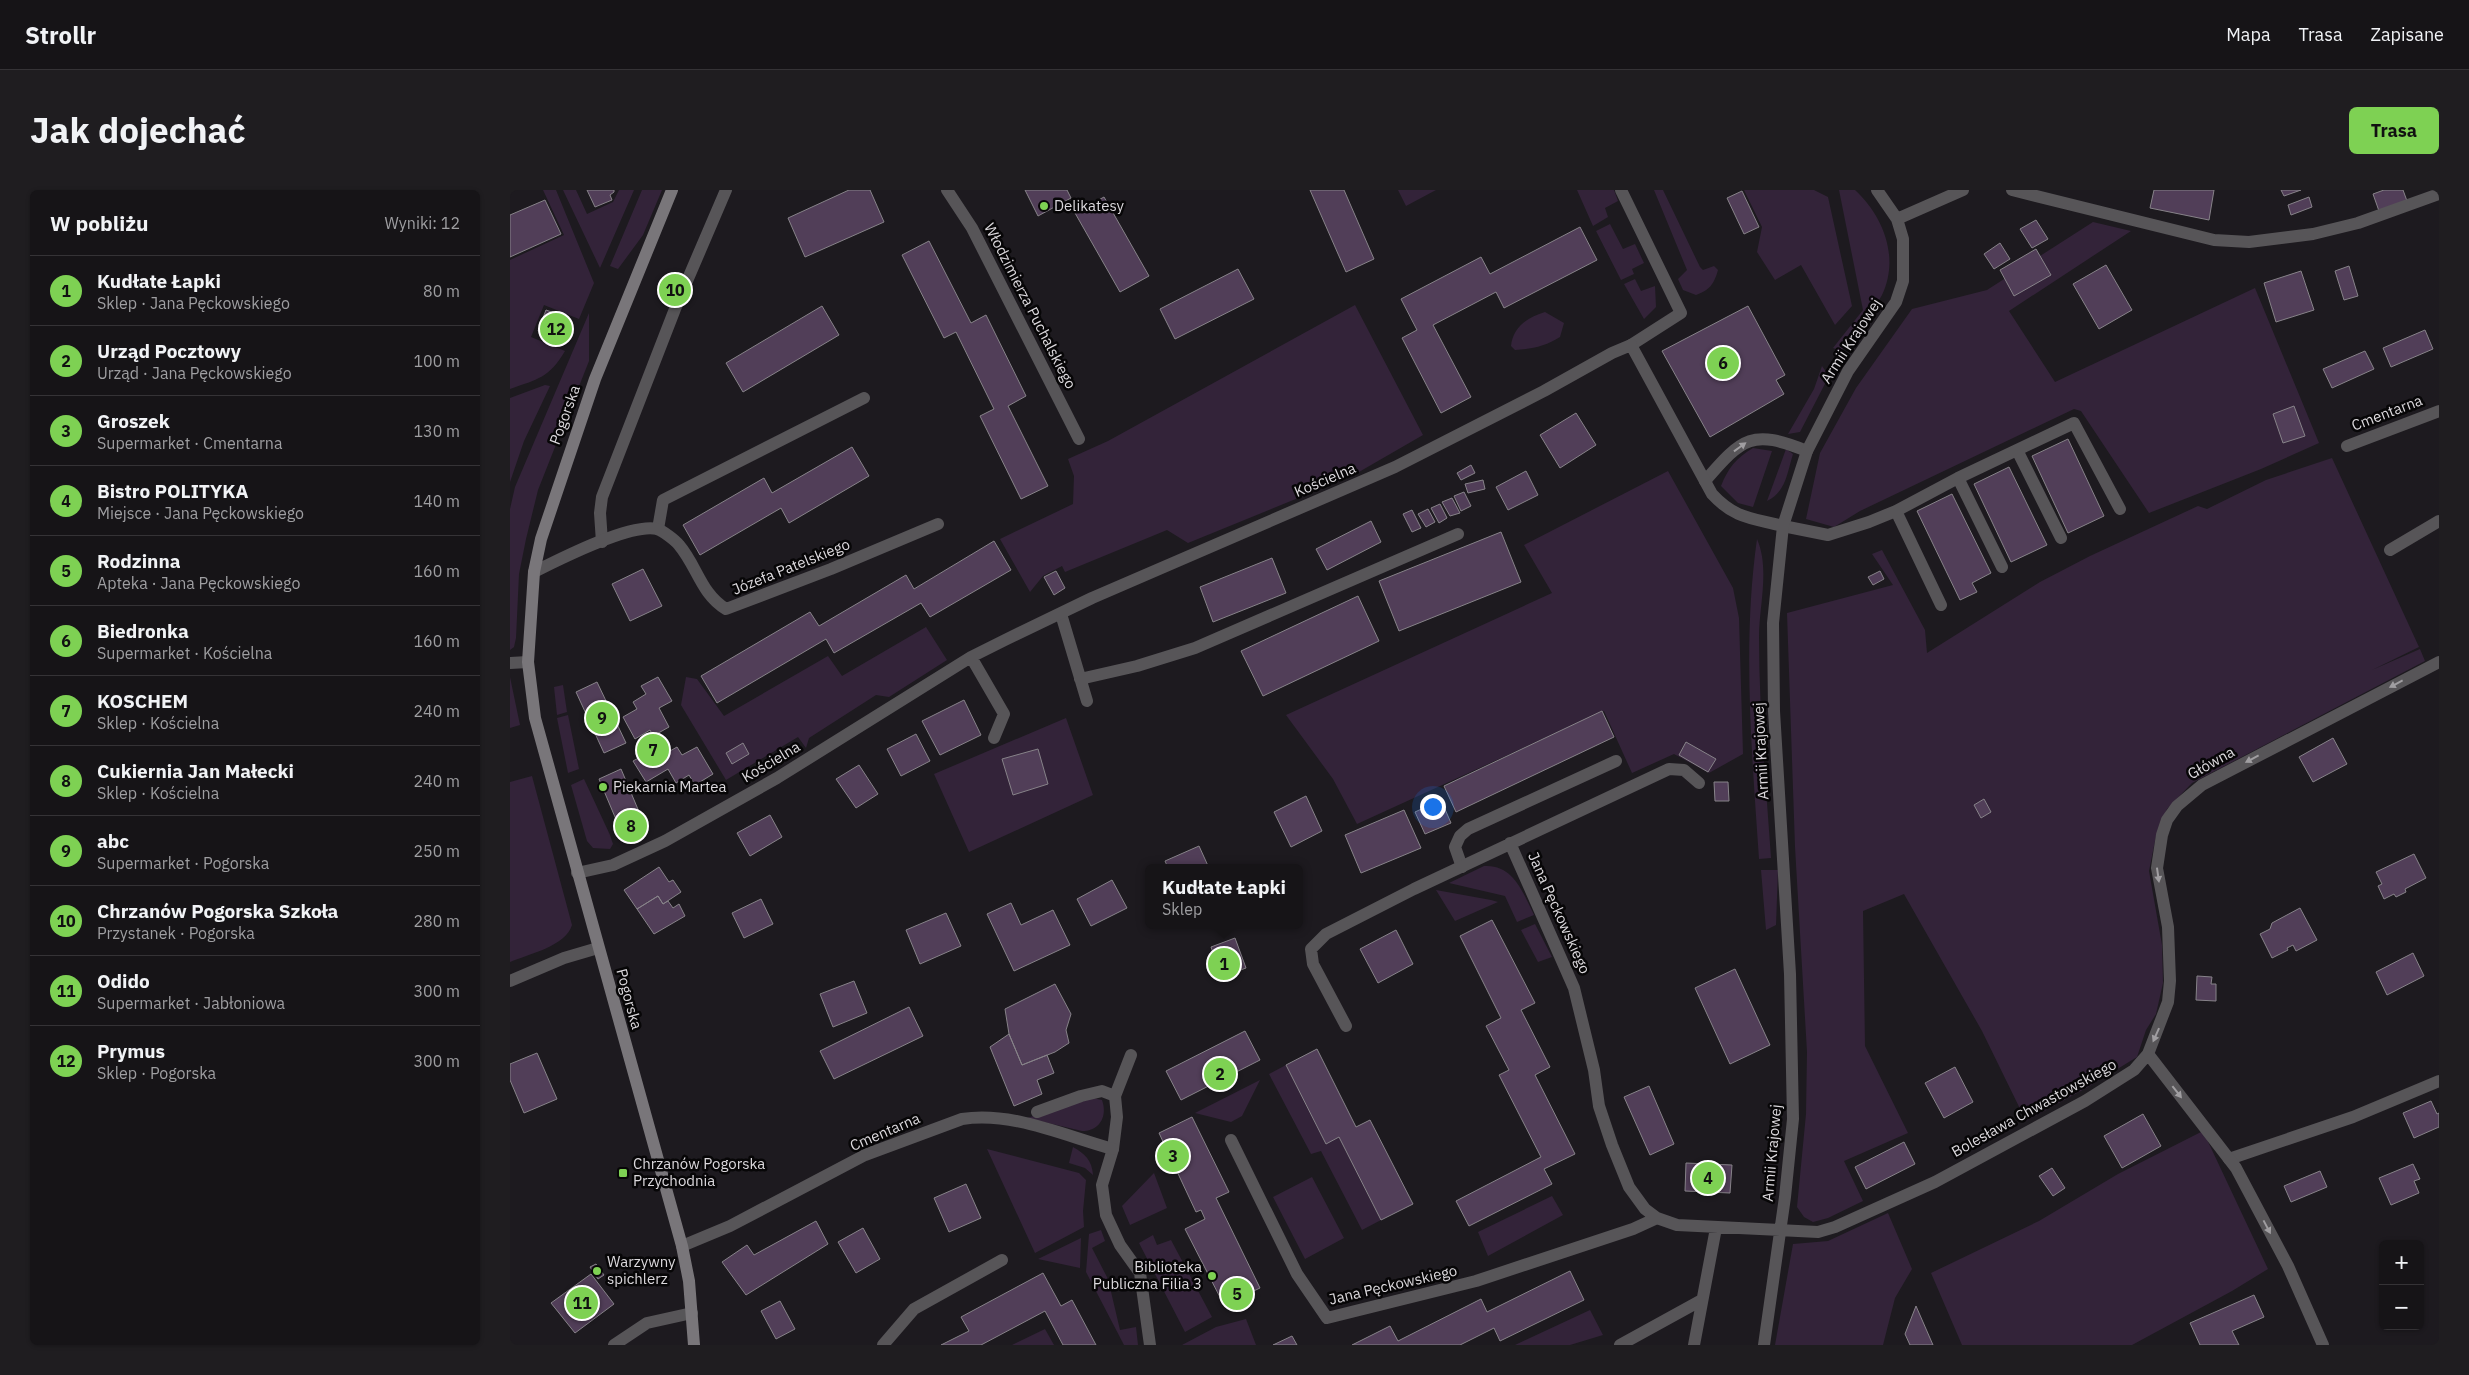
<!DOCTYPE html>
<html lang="pl">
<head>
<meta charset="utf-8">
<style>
	body { margin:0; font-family:"IBM Plex Sans",sans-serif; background:#1f1d20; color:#f1f3f6 }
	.controls { position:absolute; right:15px; bottom:15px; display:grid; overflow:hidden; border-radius:8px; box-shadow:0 1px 4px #0004 }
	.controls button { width:45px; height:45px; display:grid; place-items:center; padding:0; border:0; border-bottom:1px solid #353336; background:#161417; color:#f1f3f6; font:25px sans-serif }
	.you { position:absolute; left:922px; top:616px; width:18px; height:18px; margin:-12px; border:4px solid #fff; border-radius:50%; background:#1a73e8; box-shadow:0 0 0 8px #1a73e833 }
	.badge { display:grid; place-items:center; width:32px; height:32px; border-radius:50%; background:#7ed153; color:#111; font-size:16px; font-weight:700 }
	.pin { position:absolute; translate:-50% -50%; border:2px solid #fff; box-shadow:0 1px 5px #0006 }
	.popup { position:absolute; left:635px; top:674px; width:158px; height:65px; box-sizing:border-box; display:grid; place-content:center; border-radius:8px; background:#161417; filter:drop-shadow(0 1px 4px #0005); font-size:16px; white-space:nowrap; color:#9e9ea1 }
	.popup b { font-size:19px; color:#f1f3f6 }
	.popup::after { content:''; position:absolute; left:50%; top:100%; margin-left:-10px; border:10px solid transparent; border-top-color:#161417 }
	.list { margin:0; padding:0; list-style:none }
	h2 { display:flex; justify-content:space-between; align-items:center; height:65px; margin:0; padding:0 20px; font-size:21px }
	h2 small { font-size:16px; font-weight:400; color:#9e9ea1 }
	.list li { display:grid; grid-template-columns:32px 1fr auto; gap:15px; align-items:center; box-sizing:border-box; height:70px; padding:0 20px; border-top:1px solid #353336 }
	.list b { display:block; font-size:19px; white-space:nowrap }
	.list p { margin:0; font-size:16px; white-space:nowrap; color:#9e9ea1 }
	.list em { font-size:16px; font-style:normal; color:#9e9ea1 }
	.map { position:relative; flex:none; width:1929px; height:1155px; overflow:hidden; border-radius:8px }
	header { display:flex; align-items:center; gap:30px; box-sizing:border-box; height:70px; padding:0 25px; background:#161417; border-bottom:1px solid #353336 }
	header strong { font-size:24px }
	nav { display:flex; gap:28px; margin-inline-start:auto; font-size:18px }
	.intro { display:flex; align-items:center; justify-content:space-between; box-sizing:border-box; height:120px; padding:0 30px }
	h1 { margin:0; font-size:35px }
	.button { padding:12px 22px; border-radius:8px; background:#7ed153; color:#111; font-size:18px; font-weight:700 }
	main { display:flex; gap:30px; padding:0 30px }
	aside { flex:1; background:#161417; border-radius:8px; box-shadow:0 1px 4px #0004 }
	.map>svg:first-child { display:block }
	.green { fill:#332339 }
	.building { fill:#513e58; stroke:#878389 }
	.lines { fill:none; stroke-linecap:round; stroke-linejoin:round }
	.lane { stroke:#575558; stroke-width:12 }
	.street { stroke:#575558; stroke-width:12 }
	.secondary { stroke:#79767a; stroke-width:12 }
	.oneway { fill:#a09ea1 }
	.poi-dot { fill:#7ed153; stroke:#070607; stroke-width:2 }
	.labels { text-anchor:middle; stroke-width:5; stroke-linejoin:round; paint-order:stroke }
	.poi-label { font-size:15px; fill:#dcd9dd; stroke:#070607; text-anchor:start }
	.street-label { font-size:15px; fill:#dcd9dd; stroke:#070607 }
</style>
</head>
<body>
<header>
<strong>Strollr</strong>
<nav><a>Mapa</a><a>Trasa</a><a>Zapisane</a></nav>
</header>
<div class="intro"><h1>Jak dojechać</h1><a class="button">Trasa</a></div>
<main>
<aside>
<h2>W pobliżu<small>Wyniki: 12</small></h2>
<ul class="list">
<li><span class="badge">1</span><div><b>Kudłate Łapki</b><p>Sklep · Jana Pęckowskiego</p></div><em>80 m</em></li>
<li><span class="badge">2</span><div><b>Urząd Pocztowy</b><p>Urząd · Jana Pęckowskiego</p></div><em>100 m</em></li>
<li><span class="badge">3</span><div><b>Groszek</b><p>Supermarket · Cmentarna</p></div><em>130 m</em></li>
<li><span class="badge">4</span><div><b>Bistro POLITYKA</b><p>Miejsce · Jana Pęckowskiego</p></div><em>140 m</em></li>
<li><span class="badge">5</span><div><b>Rodzinna</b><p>Apteka · Jana Pęckowskiego</p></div><em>160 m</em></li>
<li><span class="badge">6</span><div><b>Biedronka</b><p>Supermarket · Kościelna</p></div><em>160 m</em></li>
<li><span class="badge">7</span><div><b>KOSCHEM</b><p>Sklep · Kościelna</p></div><em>240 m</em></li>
<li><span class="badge">8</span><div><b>Cukiernia Jan Małecki</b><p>Sklep · Kościelna</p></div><em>240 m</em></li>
<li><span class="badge">9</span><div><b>abc</b><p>Supermarket · Pogorska</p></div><em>250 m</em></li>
<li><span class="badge">10</span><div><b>Chrzanów Pogorska Szkoła</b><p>Przystanek · Pogorska</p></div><em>280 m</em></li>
<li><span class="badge">11</span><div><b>Odido</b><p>Supermarket · Jabłoniowa</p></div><em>300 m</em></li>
<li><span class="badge">12</span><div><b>Prymus</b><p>Sklep · Pogorska</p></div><em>300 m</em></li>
</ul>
</aside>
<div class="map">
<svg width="1929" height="1155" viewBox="0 0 1929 1155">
	<rect width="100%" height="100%" fill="#1d1a1f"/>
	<!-- green -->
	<path class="green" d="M33,0h13l38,93 -15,36 -35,-14 -13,32 34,14c-16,27 -27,28 -55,38v-129l54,-25z
		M53,0h13l11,24 26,-12 6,-12h15l-34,78z
		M132,0h20l-19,45 -25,34 -8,-3z
		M888,0h38l-30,16z
		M1067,0h37l4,11 -13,7 3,9 -15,9z
		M1144,0h9l37,77 3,3 11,-4 4,4c-4,14 -8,20 -22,25l-13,-5 -5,-11 9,-9z
		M1234,0h70l14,7 24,109 -17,19 -34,-60 -26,15 -18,-28 5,-25z
		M1329,0h16c28,26 45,67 27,105 -4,8 -10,15 -14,23 -8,12 -15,24 -27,33l-8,-3 30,-38z
		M1583,32l38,9 -122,80 46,71 200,-94 64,155 -58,26 -112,44 -68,-102 -7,-2 -214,102 -26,16 -28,-8 14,-66 36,-65 56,-79 75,-19z
		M1100,34l13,25 12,-5 9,19 -12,6 2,5 -13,6 -25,-49z
		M1125,89l6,12 14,-5 1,21 -12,12 -20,-35z
		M845,115l68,130 -71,41 -164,67 -21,-13 -102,42 -3,-6 -19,10 -13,16 -30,-53 73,-35 1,-28 -6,-17 40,-18z
		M1035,122l19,11 -4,14c-14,9 -28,12 -45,13l-4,-4c2,-19 17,-29 34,-34z
		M79,123v48l-51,129 -12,49 -7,35 -3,64 -2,9 -4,3v-141l5,-22z
		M1312,176l7,10 -29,56 -12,2 26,-45z
		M35,195l5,1 -26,55 -14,41v-84z
		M1243,258l19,3 -19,56 -15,-4 -17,-17c7,-18 15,-28 32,-38z
		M1276,259l7,5c-6,19 -7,38 -26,47z
		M1822,268l87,189 -47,23 48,-21 5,12 -233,122 -25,26 -11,27 -7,35 13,74 1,38 -7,31 -10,16 -9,27 -49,30 -62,34 -44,-90 -78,-137 -41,17 2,135 43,87 -64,28 19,40 -35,17 -15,4 -9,-5 -7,-10 9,-93 1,-62 -12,-205 -8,-234 106,-28 -21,-31 10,-4 43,80 2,23 113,-71 50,-26 108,-50 9,3 59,-29z
		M1158,281l65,117 6,30 4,136 -34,19 -35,-19 -42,19 -28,-62 -247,113 -24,-45 -47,-64 266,-122 -28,-48z
		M1247,349c13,30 2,67 2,98 0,74 7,148 12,221l-12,1c-7,-105 -17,-215 -2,-320z
		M416,437l21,33 -58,37 -13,-2 -67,43 -3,10 -8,-11 -72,43 -45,-75 5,-28 11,2 27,37 104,-60 14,20z
		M0,487l10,48 -10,3z
		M53,495l4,27 -10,3 -3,-28z
		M58,525l11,54 -11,4 -11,-55z
		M556,528l27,77 -124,57 -35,-78z
		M22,586l40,149c-6,21 -43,29 -62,37v-180z
		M74,589l26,56 3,9 -3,5 -17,-1 -6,-7 -16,-56z
		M974,676c29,-2 39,26 50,49l-17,7 -12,-26 -56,-13z
		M1251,680h17l-2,55 -10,5z
		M926,700l55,10 7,2 -43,19z
		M1025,734l17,33 -14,5 -17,-32z
		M776,875l40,79 13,-7 42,83 -19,10 -41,-79 -10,3 -42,-80z
		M750,890l-18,36 -11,6 -36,-9z
		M583,908l9,2c6,17 -3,31 -20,31l-55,-13z
		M1693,941l65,138 -36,22 -100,54h-170l-31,-72 108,-52 79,-47z
		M563,957c12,7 19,13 20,28l-8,-7 -16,-5z
		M477,959l92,24 7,7 -3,31 1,16 -49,26z
		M644,983l13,35 -37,17 -8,-19z
		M802,987l32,61 -39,21 -32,-62z
		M1042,1006l11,19 -75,41 -10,-24z
		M1378,1023l24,56 -17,29 -12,47h-108l18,-101 35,-3z
		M591,1040l4,11 -13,7 16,31 12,51 16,-3 2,18h-14l-38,-73 3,-38z
		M643,1045l4,10 14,-5 41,77 -27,15 -46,-89z
		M571,1048l-1,30 -42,-9z
		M1080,1120l13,25 -33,10h-55z
		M736,1129l10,26h-74l34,-18z
		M535,1139l9,16h-42z"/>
	<!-- building -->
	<path class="building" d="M77,0h27v2l-4,3 2,5 -17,7z
		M339,0h21l14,32 -79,35 -17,-39z
		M515,0h42l4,8 -33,18z
		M800,0h34l30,69 -28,13z
		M1644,0h60l-5,30 -59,-12z
		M1771,0h20l-17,6z
		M1874,0h19l4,11 -28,10 -6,-17z
		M1232,1l17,36 -15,7 -17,-36z
		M594,7l45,79 -29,16 -45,-79z
		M1799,7l3,10 -21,8 -3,-10z
		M35,10l16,34 -51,23v-42z
		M1526,30l12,19 -16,9 -12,-19z
		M1070,37l17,33 -93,48 -8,-16 -63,33 38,72 -30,16 -39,-75 15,-8 -16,-31 80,-42 9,17z
		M419,51l42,82 15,-8 40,81 -18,10 40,80 -27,13 -41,-83 14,-7 -38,-77 -12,6 -42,-83z
		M1490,53l10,16 -16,10 -10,-15z
		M1526,59l15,26 -37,21 -14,-26z
		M1596,75l26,45 -33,19 -26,-45z
		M1839,76l9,30 -14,4 -9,-29z
		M728,79l16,30 -79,40 -15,-30z
		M1791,81l13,39 -38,12 -12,-39z
		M312,116l17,29 -96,57 -17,-29z
		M1238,116l37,69 -9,5 8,14 -74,43 -48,-86z
		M36,120l20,7 4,9 -7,18 -14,-6 1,-2 -12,-5z
		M1915,140l8,19 -42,18 -8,-19z
		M1855,161l9,18 -42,19 -9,-19z
		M1784,216l11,30 -22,7 -10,-29z
		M1066,223l20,32 -36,23 -20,-33z
		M1558,249l36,77 -36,17 -36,-77z
		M342,257l17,29 -80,47 -8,-15 -81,47 -17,-30 81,-47 8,15z
		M961,275l4,8 -14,7 -4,-7z
		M1499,277l38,78 -36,17 -37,-78z
		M1016,281l12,24 -30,15 -12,-23z
		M973,290l2,9 -17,4 -3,-9z
		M954,302l7,14 -10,5 -7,-15z
		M1442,304l39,79 -19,10 5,9 -17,8 -43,-89z
		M942,308l8,15 -10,3 -8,-14z
		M930,314l7,14 -8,5 -8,-15z
		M918,319l7,13 -9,5 -8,-13z
		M902,320l9,18 -9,4 -9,-18z
		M861,331l10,21 -54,28 -11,-21z
		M991,342l20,50 -122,49 -20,-50z
		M484,351l17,29 -81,47 -9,-14 -87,50 -8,-14 -109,64 -16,-27 109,-64 9,14 87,-51 8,14z
		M762,368l14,35 -73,29 -13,-35z
		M133,379l19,37 -32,15 -18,-37z
		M546,381l9,17 -11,7 -10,-18z
		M1370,381l4,8 -11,6 -5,-8z
		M848,406l21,45 -116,55 -22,-45z
		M148,487l14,24 -13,7 10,19 -16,9 -3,-6 -15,9 -12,-22 14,-8 -4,-7 13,-8 -5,-8z
		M87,492l29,61 -22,10 -28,-61z
		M454,510l17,35 -41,20 -18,-34z
		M1092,521l12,26 -158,75 -12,-26z
		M406,544l14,27 -29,15 -14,-27z
		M1823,548l14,26 -34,18 -14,-25z
		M1176,552l30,17 -8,13 -29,-17z
		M233,553l6,11 -17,10 -6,-11z
		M148,557l5,8 14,-8 5,8 15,-8 16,27 -18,11 -6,-10 -13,8 -8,-14 -22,13 -13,-21z
		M528,559l10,35 -35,11 -11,-36z
		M349,575l19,29 -22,14 -20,-29z
		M111,579l24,57 -22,10 -24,-57z
		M1204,592h14l1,19h-14z
		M796,606l16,35 -31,16 -17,-35z
		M1474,609l7,13 -10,6 -7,-13z
		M931,610l10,23 -26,11 -10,-22z
		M894,620l17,38 -60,25 -16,-38z
		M260,625l12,22 -32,19 -13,-23z
		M689,656l10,22h-41l-3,-7z
		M1904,664l12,24 -21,11 1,3 -10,5 -2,-3 -10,5 -6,-13 4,-2 -6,-12z
		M149,677l10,15 4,-2 8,12 -18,12 -5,-8 -21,13 -13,-19z
		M602,690l15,28 -36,18 -14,-27z
		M148,706l5,8 5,-3 5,7 6,-4 6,12 -31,18 -17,-25z
		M251,709l12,25 -29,14 -12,-25z
		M501,713l10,22 32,-15 17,35 -56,26 -27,-57z
		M1790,718l17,32 -21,11 -3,-6 -6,3 1,2 -16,8 -12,-24 10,-5 2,-6z
		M436,723l15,33 -41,18 -14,-34z
		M982,730l43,83 -14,7 29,57 -15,8 40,79 -31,15 8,15 -83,42 -13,-25 85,-44 -42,-82 10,-5 -23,-44 15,-8 -41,-82z
		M886,740l17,34 -35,19 -18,-34z
		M725,748l11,30 -24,9 -11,-30z
		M1903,763l11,23 -37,19 -11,-23z
		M1225,779l35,76 -40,19 -35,-76z
		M1687,786l15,1 -1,7h5v17l-20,-1z
		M344,791l13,32 -34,14 -13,-33z
		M545,794l16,30 -5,16 3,13 -14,9 -33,13 -13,-31 -4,-25z
		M399,817l14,29 -89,43 -14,-28z
		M735,841l15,29 -79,40 -15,-29z
		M499,844l13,31 25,-10 7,18 -17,7 5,14 -28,12 -24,-59z
		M807,859l39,78 14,-7 43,84 -32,16 -42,-83 -13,7 -40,-79z
		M27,863l20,46 -33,14 -14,-33v-16z
		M1445,877l18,35 -29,16 -19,-35z
		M1139,896l25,58 -24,11 -26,-58z
		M1921,911l6,13 2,-1v14l-25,11 -11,-25z
		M1633,924l18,32 -39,22 -18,-32z
		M682,927l37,75 -13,6 44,90 -36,17 -39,-76 20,-10 -4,-9 -5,2 -37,-79z
		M1394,952l11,22 -49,25 -11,-22z
		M1176,973l46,2 -2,28 -45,-2z
		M1903,974l7,15 -6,2 5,12 -28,12 -12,-27z
		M1542,978l13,20 -12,8 -14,-20z
		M1810,981l7,16 -36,15 -7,-16z
		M456,994l15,34 -32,14 -15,-34z
		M306,1031l12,23 -82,51 -24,-33 25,-17 7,10z
		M353,1038l17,31 -24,14 -18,-31z
		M86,1074l8,11 -6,4 -8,-12z
		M1060,1081l14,29 -84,41 -6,-13 -34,17h-108l38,-19 8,15 83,-42 6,13z
		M533,1083l18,33 11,-6 24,45h-33l-18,-34 -64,34h-40l28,-14 -8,-14z
		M81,1084l23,30 -39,29 -24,-30z
		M1744,1105l10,22 -32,14 7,14h-39l-10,-22z
		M270,1111l15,28 -19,10 -15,-28z
		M1406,1116l17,39h-23l-5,-11z
		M782,1146l5,9h-24z"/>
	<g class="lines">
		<!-- lane -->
		<path class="lane" d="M437,0l25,38 107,211
			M1111,0l60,123 -50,32
			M1502,0l202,50 35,2 64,-8 45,-11 81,-29
			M1507,260l44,88
			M1448,288l44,89
			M1195,291c38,-44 47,-52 102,-30
			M1386,321l45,94
			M1273,336l45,9 41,-13 27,-11 62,-33 116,-55 46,86
			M148,339l5,-29 201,-102
			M92,352l-2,-29 2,-16 73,-188 51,-119
			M1880,360l49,-29
			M551,424l26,87
			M0,473l18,-1
			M570,489l57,-13 58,-18 263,-114
			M952,677l-7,-20 5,-11 8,-7 148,-68
			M605,906l16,-41
			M527,922l44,-16 21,-5 13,5 2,21 -4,32 -11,36 4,30 14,30 20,28 10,72
			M1719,969l124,-42 86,-36"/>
		<!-- street -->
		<path class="street" d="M1387,29l66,-29
			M1837,256l92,-35
			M24,382c26,-13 96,-49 123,-43 6,2 18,11 22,16 18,21 22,49 47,64l105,-40 107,-45
			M461,467l33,57 -10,24
			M1000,653l64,145 20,82 5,36 13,39 17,42 16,22 12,9 20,7 141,7 17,-5 100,-45 150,-81 49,-31 14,-16 20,-52 2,-21 -2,-54 -11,-59 5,-33 5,-15 10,-14 25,-21 237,-123
			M67,683l36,-8 52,-24 112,-63 194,-121 36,-18 85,-41 303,-131 149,-76 68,-38 19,-8 81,149c23,25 40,24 71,32
			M0,791l54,-23 34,-10
			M836,836l-33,-62 -2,-15 15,-15 88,-45 255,-120 15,1 15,13
			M1638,864l88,114 52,98 35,79
			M721,950l66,134 30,44 149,-37 157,-52 24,-11
			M172,1056l48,-20 135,-71 97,-36c50,-8 103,17 151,30
			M104,1155l33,-22 45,-10
			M373,1155l31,-36 88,-49
			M1110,1155l80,-44
			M1184,1155l22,-117
			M1254,1155l21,-148 8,-78 -3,-145 -16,-263 -1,-88 10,-97 24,-75 41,-80 48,-69 7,-21v-42l-6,-20 -20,-29"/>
		<!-- secondary -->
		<path class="secondary" d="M162,0l-77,189 -54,160 -7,33 -6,90 7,56 147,528 7,35 5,64"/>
	</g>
	<!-- one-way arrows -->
	<defs><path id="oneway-solid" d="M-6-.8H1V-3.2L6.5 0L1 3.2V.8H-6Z" transform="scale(1.25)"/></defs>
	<g class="oneway">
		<use href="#oneway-solid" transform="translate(1230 257) rotate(-36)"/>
		<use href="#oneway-solid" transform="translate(1886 494) rotate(152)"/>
		<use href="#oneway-solid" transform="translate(1742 569) rotate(152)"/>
		<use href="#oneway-solid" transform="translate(1648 685) rotate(82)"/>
		<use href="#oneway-solid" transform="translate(1646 845) rotate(114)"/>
		<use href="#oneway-solid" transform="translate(1667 902) rotate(52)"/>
		<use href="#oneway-solid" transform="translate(1757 1037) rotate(62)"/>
	</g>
	<!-- markers -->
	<g class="poi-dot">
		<circle cx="534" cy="16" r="5"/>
		<circle cx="93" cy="597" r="5"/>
		<rect x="108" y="978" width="10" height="10" rx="2.5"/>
		<circle cx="87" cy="1081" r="5"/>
		<circle cx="702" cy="1086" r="5"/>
	</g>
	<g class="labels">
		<!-- poi labels -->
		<g class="poi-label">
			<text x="544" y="21">Delikatesy</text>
			<text x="103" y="602">Piekarnia Martea</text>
			<text x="123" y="979">Chrzanów Pogorska<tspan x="123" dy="17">Przychodnia</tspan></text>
			<text x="97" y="1077">Warzywny<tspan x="97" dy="17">spichlerz</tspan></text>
			<text x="692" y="1082" text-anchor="end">Biblioteka<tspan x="692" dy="17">Publiczna Filia 3</tspan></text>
		</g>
		<!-- street labels -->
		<g class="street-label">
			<text transform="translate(520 116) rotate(63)" y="5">Włodzimierza Puchalskiego</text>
			<text transform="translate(1341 151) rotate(-57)" y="5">Armii Krajowej</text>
			<text transform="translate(1877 223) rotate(-21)" y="5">Cmentarna</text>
			<text transform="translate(55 225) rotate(-70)" y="5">Pogorska</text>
			<text transform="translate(815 290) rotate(-23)" y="5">Kościelna</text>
			<text transform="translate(281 377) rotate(-22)" y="5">Józefa Patelskiego</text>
			<text transform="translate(1251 561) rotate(-93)" y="5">Armii Krajowej</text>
			<text transform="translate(261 572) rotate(-31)" y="5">Kościelna</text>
			<text transform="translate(1701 573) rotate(-29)" y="5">Główna</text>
			<text transform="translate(1049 723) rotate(66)" y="5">Jana Pęckowskiego</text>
			<text transform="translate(119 809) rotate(75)" y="5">Pogorska</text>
			<text transform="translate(1524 918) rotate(-29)" y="5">Bolesława Chwastowskiego</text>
			<text transform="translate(375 942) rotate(-23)" y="5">Cmentarna</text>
			<text transform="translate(1262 963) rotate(-85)" y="5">Armii Krajowej</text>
			<text transform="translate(883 1095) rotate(-13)" y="5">Jana Pęckowskiego</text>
		</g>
	</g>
</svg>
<div class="controls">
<button>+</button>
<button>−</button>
</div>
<div class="you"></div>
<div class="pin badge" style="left:714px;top:774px">1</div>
<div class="popup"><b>Kudłate Łapki</b>Sklep</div>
<div class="pin badge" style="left:710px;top:884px">2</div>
<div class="pin badge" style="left:663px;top:966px">3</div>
<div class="pin badge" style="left:1198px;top:988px">4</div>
<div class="pin badge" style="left:727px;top:1104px">5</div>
<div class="pin badge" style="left:1213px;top:173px">6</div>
<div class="pin badge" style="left:143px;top:560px">7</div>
<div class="pin badge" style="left:121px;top:636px">8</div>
<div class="pin badge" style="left:92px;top:528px">9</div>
<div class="pin badge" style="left:165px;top:100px">10</div>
<div class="pin badge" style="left:72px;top:1113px">11</div>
<div class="pin badge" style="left:46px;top:139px">12</div>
</div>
</main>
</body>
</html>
